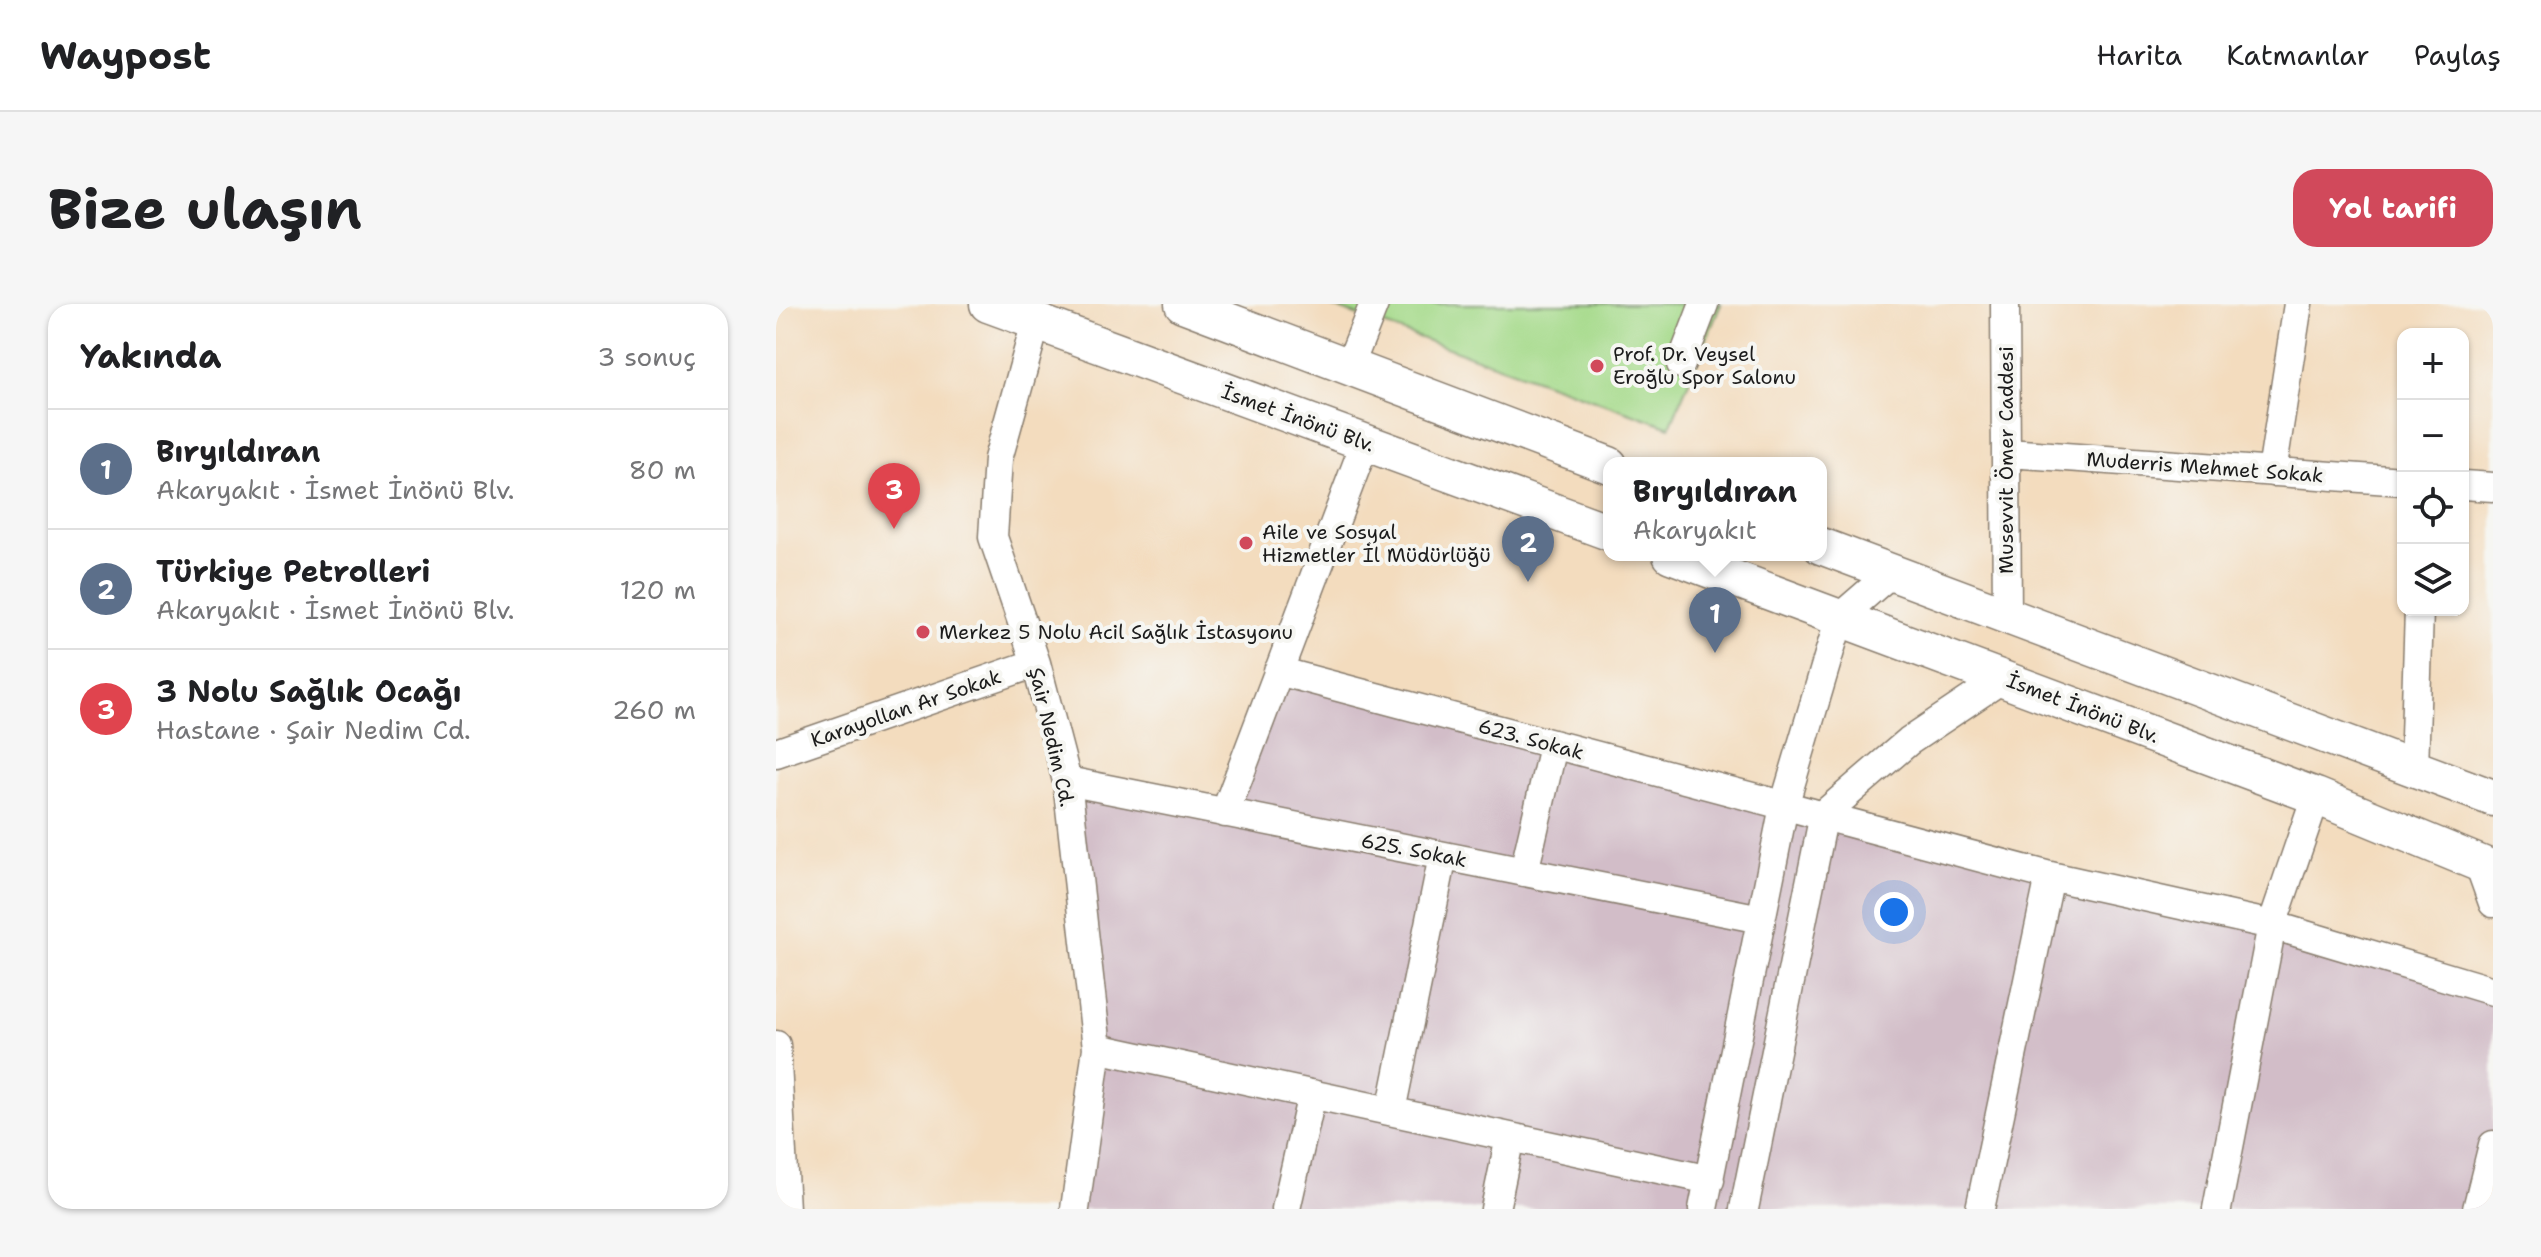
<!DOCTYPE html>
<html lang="tr">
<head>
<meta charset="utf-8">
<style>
	body { margin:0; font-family:"Shantell Sans",sans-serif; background:#f6f6f6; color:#202124 }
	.controls { position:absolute; right:24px; top:24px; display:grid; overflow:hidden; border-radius:16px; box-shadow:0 2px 6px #0004 }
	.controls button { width:72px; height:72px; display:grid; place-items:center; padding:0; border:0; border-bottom:2px solid #e0e0e0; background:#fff; color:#202124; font:40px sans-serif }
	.you { position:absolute; left:1118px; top:608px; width:28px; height:28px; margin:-20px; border:6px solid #fff; border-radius:50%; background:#1a73e8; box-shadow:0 0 0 12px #1a73e833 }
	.badge { display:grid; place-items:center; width:52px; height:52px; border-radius:50%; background:#d1495b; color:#fff; font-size:26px; font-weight:700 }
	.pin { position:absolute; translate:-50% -66px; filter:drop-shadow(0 2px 4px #0008) }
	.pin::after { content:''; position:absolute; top:42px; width:28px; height:24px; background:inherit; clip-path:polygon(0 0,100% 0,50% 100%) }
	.popup { position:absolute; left:827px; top:153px; width:224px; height:104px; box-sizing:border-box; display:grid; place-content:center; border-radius:16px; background:#fff; filter:drop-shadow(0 2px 6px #0005); font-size:26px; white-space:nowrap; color:#757577 }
	.popup b { font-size:30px; color:#202124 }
	.popup::after { content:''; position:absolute; left:50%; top:100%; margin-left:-16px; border:16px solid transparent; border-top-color:#fff }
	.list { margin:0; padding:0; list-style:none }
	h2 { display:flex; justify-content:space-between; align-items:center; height:104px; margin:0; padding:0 32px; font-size:34px }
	h2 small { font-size:26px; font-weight:400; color:#757577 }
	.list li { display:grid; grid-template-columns:52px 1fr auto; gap:24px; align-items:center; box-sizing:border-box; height:120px; padding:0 32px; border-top:2px solid #e0e0e0 }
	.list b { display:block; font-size:30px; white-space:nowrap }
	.list p { margin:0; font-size:26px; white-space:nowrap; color:#757577 }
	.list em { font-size:26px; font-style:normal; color:#757577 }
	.icon { flex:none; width:44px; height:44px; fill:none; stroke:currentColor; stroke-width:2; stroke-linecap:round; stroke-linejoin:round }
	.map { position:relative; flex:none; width:1717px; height:905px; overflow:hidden; border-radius:24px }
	header { display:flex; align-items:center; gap:48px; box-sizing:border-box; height:112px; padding:0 40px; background:#fff; border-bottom:2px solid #e0e0e0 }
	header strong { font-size:38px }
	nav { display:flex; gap:44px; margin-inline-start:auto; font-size:28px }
	.intro { display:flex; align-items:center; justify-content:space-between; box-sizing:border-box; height:192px; padding:0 48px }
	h1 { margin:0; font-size:56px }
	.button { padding:20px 36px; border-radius:24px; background:#d1495b; color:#fff; font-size:28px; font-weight:700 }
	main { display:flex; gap:48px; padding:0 48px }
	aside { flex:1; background:#fff; border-radius:24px; box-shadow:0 2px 6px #0004 }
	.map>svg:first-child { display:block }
	.industrial { fill:#d2bdc8 }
	.green { fill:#a5da8a; stroke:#607b53; stroke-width:2 }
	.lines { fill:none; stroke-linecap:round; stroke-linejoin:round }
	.minor-casing { stroke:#887c6d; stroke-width:31 }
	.major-casing { stroke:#887c6d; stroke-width:39 }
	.minor { stroke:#fff; stroke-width:28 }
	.major { stroke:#fff; stroke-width:36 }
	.poi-dot { fill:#d1495b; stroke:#f6f6f2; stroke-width:3 }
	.labels { text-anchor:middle; stroke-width:8; stroke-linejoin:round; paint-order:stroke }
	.poi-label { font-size:20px; fill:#1c1c1c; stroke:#f6f6f2; text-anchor:start }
	.street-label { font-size:20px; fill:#1c1c1c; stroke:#f6f6f2 }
</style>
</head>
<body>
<header>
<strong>Waypost</strong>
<nav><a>Harita</a><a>Katmanlar</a><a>Paylaş</a></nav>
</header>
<div class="intro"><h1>Bize ulaşın</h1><a class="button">Yol tarifi</a></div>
<main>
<aside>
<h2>Yakında<small>3 sonuç</small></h2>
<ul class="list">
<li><span class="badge" style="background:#5c6f8a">1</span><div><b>Bıryıldıran</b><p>Akaryakıt · İsmet İnönü Blv.</p></div><em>80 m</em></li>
<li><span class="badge" style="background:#5c6f8a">2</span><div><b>Türkiye Petrolleri</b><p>Akaryakıt · İsmet İnönü Blv.</p></div><em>120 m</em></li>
<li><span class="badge" style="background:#e0444e">3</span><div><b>3 Nolu Sağlık Ocağı</b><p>Hastane · Şair Nedim Cd.</p></div><em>260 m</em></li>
</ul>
</aside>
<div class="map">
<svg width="1717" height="905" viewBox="0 0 1717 905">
	<rect width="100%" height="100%" fill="#f6f6f2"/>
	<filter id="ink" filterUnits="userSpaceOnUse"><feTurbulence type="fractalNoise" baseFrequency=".0125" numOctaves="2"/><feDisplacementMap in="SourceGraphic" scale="16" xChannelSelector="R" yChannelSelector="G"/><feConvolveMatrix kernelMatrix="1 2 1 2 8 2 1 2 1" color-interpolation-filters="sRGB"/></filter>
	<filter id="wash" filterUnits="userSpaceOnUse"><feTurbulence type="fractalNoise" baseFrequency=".006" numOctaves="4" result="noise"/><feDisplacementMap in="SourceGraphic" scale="32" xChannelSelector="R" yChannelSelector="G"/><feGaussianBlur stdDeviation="1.8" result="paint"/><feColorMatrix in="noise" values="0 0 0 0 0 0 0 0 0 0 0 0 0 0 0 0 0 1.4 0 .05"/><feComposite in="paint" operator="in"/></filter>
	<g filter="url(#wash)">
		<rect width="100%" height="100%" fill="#f3dcbe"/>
		<!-- industrial -->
		<path class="industrial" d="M502,367l1215,320v167l-12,51h-1406l22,-161 -30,-267 158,32z"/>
		<!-- green -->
		<path class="green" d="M549,0h396l-51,123z"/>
	</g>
	<g filter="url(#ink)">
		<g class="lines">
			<defs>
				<path id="minor" d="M1229,0l2,312
					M260,18l-38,137 -5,78 43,126 31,118 30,267 -22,161
					M905,60l23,-60
					M573,63l25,-63
					M1232,149l395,28
					M1496,168l26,-168
					M1687,181l30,2
					M502,367l772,205 222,49 221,66
					M0,449l260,-90
					M1638,465l5,-159
					M291,477l694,138
					M449,509l140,-370
					M1703,560l14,39
					M748,568l29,-126
					M0,741l9,164
					M321,744l613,132
					M615,807l52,-255
					M510,905l26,-115
					M719,905l15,-72
					M927,905l81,-403 56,-189 52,-45
					M968,905l80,-395 85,-73 94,-63
					M1204,905l70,-333
					M1441,905l55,-284 44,-129
					M1701,905l16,-64"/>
				<path id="major" d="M212,0l621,228
					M407,0l426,161
					M1045,242l672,252
					M895,251l645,241 177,73"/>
			</defs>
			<!-- minor casing -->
			<use href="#minor" class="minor-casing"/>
			<!-- major casing -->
			<use href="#major" class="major-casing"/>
			<!-- minor -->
			<use href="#minor" class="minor"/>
			<!-- major -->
			<use href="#major" class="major"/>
		</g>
	</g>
	<!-- markers -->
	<g class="poi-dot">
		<circle cx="821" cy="62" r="8"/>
		<circle cx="470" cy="239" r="8"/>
		<circle cx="147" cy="328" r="8"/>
	</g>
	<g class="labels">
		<!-- poi labels -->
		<g class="poi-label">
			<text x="837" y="57">Prof. Dr. Veysel<tspan x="837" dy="23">Eroğlu Spor Salonu</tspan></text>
			<text x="486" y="235">Aile ve Sosyal<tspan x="486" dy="23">Hizmetler İl Müdürlüğü</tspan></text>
			<text x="163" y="335">Merkez 5 Nolu Acil Sağlık İstasyonu</text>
		</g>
		<!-- street labels -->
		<g class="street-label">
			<text transform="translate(522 114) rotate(20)" y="7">İsmet İnönü Blv.</text>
			<text transform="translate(1230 156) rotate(-90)" y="7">Musevvit Ömer Caddesi</text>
			<text transform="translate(1429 163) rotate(4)" y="7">Muderris Mehmet Sokak</text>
			<text transform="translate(130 404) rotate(-19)" y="7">Karayollan Ar Sokak</text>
			<text transform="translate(1307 404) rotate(21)" y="7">İsmet İnönü Blv.</text>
			<text transform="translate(276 433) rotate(77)" y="7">Şair Nedim Cd.</text>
			<text transform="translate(755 435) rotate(15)" y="7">623. Sokak</text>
			<text transform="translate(638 546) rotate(11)" y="7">625. Sokak</text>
		</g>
	</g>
</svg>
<div class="controls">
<button>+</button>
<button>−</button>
<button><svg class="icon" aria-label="locate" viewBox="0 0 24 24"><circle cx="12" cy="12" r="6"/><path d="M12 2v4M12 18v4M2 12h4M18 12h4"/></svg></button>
<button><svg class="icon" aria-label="layers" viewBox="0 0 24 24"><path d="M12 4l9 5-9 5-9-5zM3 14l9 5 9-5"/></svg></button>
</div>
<div class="you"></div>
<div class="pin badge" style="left:939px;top:349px;background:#5c6f8a">1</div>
<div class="popup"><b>Bıryıldıran</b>Akaryakıt</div>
<div class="pin badge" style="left:752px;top:278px;background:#5c6f8a">2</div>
<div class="pin badge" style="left:118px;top:225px;background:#e0444e">3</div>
</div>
</main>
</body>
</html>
